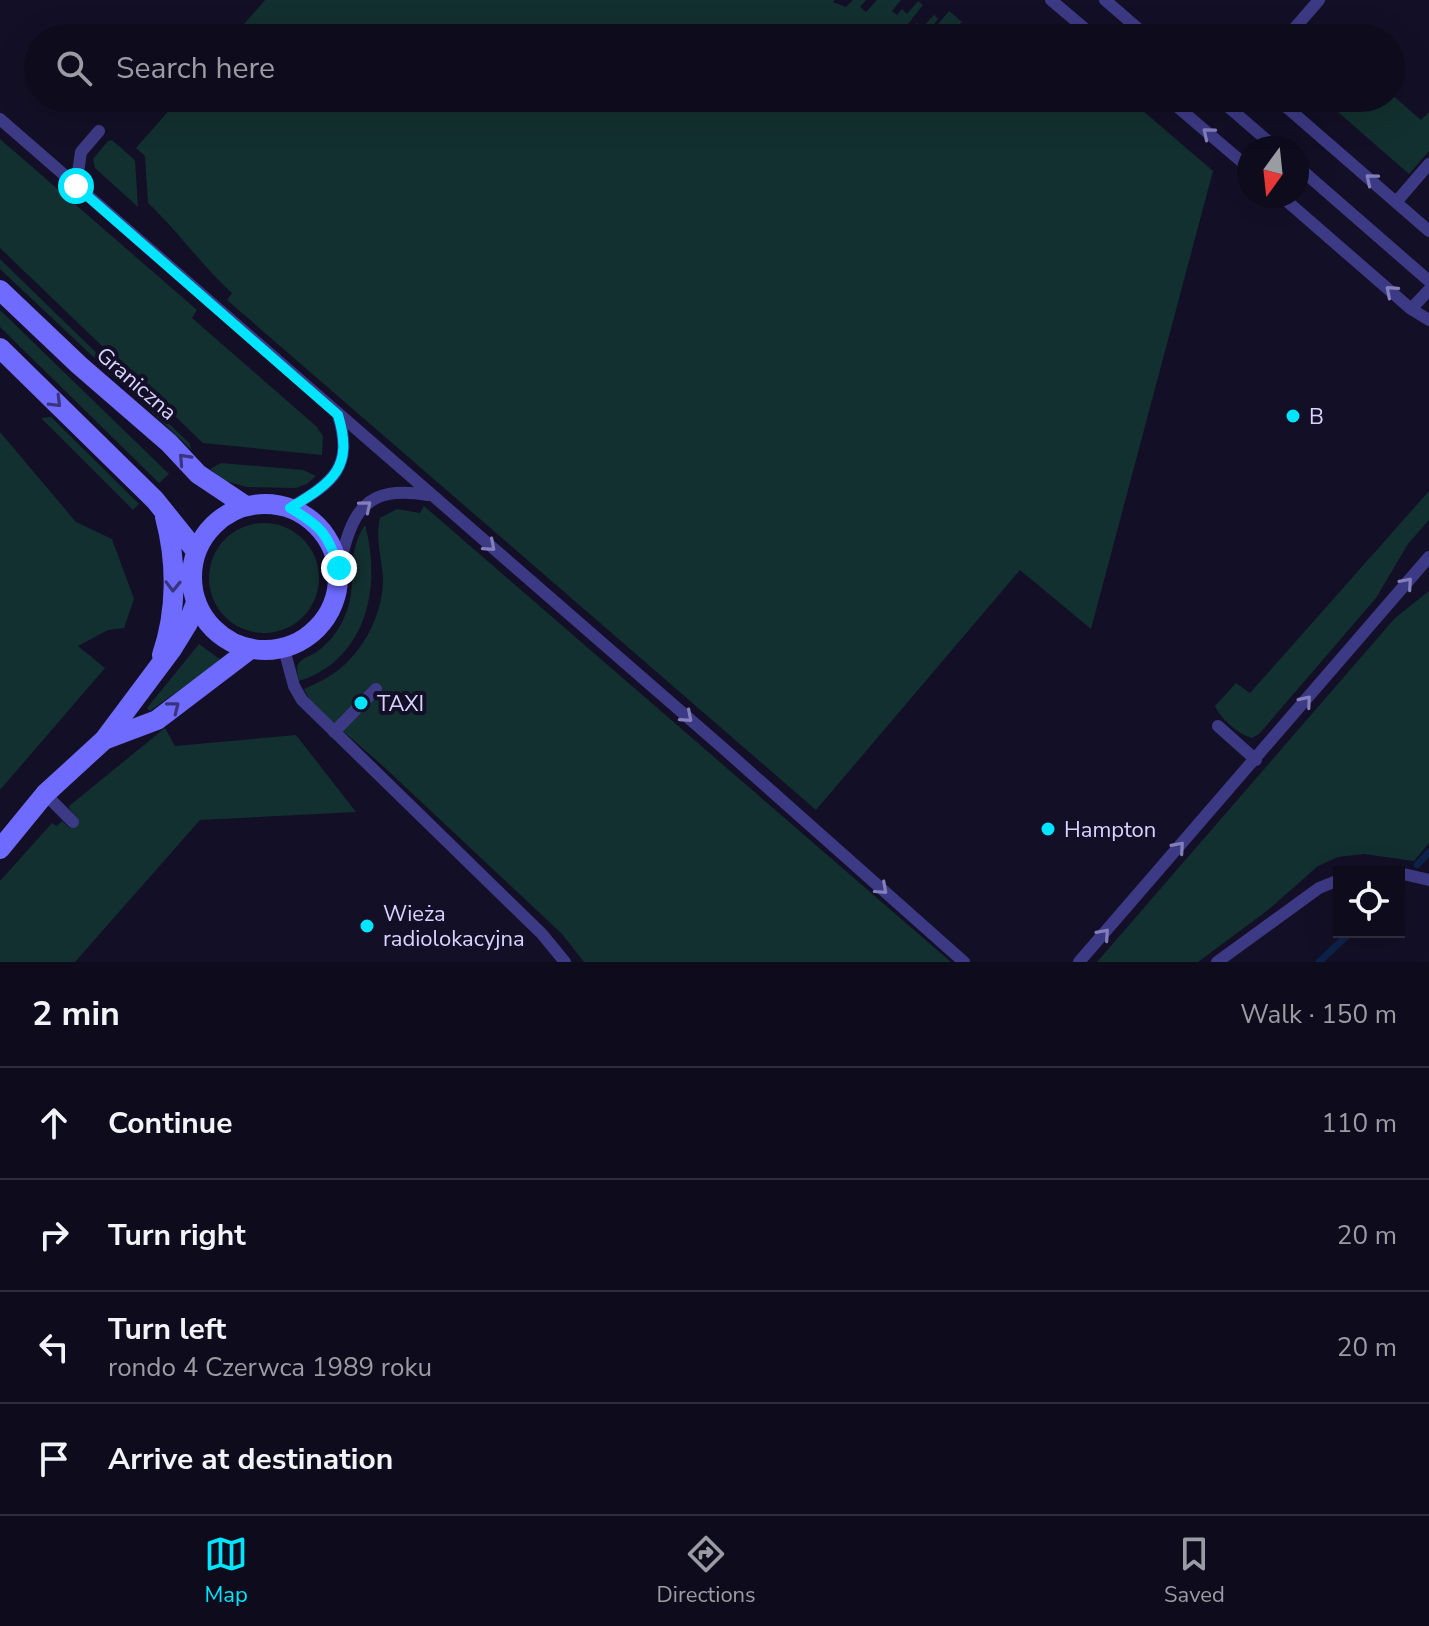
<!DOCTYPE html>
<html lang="en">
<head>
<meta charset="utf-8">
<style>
	body { margin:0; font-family:"Nunito Sans",sans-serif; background:#1c1929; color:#f1f3f6 }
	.controls { position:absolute; right:24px; bottom:24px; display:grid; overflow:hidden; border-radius:0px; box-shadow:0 8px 32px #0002 }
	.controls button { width:72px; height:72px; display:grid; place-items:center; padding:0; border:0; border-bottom:2px solid #2e2b3b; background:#0e0b1c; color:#f1f3f6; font:40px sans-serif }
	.compass { position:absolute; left:1237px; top:136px; width:72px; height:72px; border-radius:50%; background:#0e0b1c; box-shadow:0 8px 32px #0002; rotate:195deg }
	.stop { position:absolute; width:24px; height:24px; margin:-18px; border:6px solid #00e5ff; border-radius:50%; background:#fff }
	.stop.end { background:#00e5ff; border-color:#fff; box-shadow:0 2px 8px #0008 }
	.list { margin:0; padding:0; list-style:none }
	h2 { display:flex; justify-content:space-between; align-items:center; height:104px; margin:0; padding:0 32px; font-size:34px }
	h2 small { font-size:26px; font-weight:400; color:#9b9ba3 }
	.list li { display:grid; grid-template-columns:52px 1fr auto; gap:24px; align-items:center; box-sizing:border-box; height:112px; padding:0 32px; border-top:2px solid #2e2b3b }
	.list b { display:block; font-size:30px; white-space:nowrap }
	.list p { margin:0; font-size:26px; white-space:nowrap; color:#9b9ba3 }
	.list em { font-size:26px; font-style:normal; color:#9b9ba3 }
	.icon { flex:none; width:44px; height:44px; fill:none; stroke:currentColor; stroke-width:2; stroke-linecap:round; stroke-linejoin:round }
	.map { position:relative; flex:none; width:1429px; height:962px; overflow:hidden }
	.search { position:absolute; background:#0e0b1c; box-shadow:0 8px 32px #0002; left:24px; right:24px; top:24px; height:88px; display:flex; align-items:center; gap:20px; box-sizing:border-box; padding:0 28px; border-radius:44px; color:#9b9ba3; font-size:30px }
	.sheet { height:552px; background:#0e0b1c }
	nav { display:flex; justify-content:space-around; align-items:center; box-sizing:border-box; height:112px; border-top:2px solid #2e2b3b; background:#0e0b1c; font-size:22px; color:#9b9ba3 }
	nav a { display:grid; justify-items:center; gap:4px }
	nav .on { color:#00e5ff }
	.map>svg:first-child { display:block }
	.green { fill:#12302f }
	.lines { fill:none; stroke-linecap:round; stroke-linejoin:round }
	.stream { stroke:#0c2248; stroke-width:7 }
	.service { stroke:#3d3a85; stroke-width:12 }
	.secondary { stroke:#6f6bff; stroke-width:20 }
	.oneway { stroke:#837fbc }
	.oneway2 { stroke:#38347d }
	.route { stroke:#00e5ff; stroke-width:10 }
	.poi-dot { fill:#00e5ff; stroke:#130f26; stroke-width:3 }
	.labels { text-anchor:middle; stroke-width:8; stroke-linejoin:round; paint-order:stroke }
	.street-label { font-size:22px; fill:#d9d4ff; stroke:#130f26 }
	.poi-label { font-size:22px; fill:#d9d4ff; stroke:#130f26; text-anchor:start }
</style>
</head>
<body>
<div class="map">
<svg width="1429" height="962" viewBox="0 0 1429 962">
	<rect width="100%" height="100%" fill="#130f26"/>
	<!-- green -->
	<path class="green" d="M265,0h570l-2,2 13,5 7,-7h13l-6,7 6,5 11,-12h24l-9,11 5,4 5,-6 5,5 11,-13 5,4 -19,24 5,2 8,-8 6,4 11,-12 4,4 -13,17 2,1 22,-26 13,11 -15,16h-715z
		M1391,94l30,26 8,-8v39l-20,23 -87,-76h69z
		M180,98h948l85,73 -122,458 -71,-59 -204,240 -589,-510 5,-7c-31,-28 -54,-62 -84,-90l-3,-47 -9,-8z
		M0,139l197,171 -5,8 124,108 7,10 -1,19 -119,-12 -203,-195z
		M112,140l23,20 3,47 -43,-39 -2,-9 15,-18z
		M0,259l189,184 3,7 -192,-181z
		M0,310l169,164 -10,9 -159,-156z
		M51,417l88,87 -6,6 -92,-92z
		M0,432l76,90 36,17 22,60 -10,29 -16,2 -30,16 27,22 -105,122z
		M221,463l82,7 13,6 -9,8 -11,4 -49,-1 -22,-6 -15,-12z
		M1429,491v29l-21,24 -32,54 -117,136 -7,4c-14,-4 -31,-19 -37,-32l21,-23 14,10z
		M424,506l527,456h-367l-22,-28 -179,-168 -71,-62 -8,-15c13,-6 27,-12 38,-22 24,-21 41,-55 41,-88 -1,-21 -8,-40 -3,-61l17,-9 23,4z
		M209 578a55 55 0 1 1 110 0a55 55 0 1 1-110 0Z
		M365,525c17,60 2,135 -66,156 -1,-6 -4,-13 0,-18 3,-5 11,-7 16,-10 12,-8 22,-20 28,-33 18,-35 0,-62 22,-95z
		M1429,591v252l-15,18 -50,-7 -26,3 -20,9 -50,44 -70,52h-101l298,-344z
		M199,644l22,16 -71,51 -3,-3z
		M165,728l10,18 121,-11 60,77 -156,8 -125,142h-75v-81l52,-58 5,3 5,-5 8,7 8,-10 -8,-8 -1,-4z"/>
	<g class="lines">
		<!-- stream -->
		<path class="stream" d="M1417,865l12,-13
			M1319,962l32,-30"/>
		<!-- service -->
		<path class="service" d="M1051,0l45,38
			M1105,0l44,38
			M1286,38l33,-38
			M1167,98l82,70
			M1218,98l58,50
			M1276,98l153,133
			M0,119l723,629 241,214
			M1297,166l132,115
			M76,186l5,-34 18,-21
			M1281,196l130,113 18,11
			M1397,201l32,-37
			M1411,309l18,-19
			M290,508c43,-26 64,-40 48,-93
			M339,568c13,-56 25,-84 89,-73
			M284,649l10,37 8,14 240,234 23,28
			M1218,726l38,34
			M334,732l42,-43
			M45,794l28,28
			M1399,873l30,7
			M1079,962l350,-405
			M1217,962l102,-74 20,-8"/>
		<!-- secondary -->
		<path class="secondary" d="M0,290l79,75 90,78 29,31 48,32
			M0,348l155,152 41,51
			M192 577a73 73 0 1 1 146 0a73 73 0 1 1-146 0Z
			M162,655c15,-44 15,-93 3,-138
			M104,740l53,-20 92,-70
			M0,849l45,-55 59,-54 68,-91 16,-26 7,-18"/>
	</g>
	<!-- one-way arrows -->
	<defs><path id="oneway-chevron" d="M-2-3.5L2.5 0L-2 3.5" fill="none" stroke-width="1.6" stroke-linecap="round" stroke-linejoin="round" transform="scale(2)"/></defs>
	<g class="oneway">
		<use href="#oneway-chevron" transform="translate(1208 133) rotate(-140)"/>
		<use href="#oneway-chevron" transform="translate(1371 179) rotate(-140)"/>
		<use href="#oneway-chevron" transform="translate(1391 291) rotate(-139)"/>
		<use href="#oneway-chevron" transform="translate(366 506) rotate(-40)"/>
		<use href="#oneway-chevron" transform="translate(490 546) rotate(41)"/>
		<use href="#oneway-chevron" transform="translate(1407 583) rotate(-49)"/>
		<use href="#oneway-chevron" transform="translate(1306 701) rotate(-50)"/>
		<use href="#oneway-chevron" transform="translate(687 717) rotate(41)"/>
		<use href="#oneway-chevron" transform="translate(1179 847) rotate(-49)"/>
		<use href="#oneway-chevron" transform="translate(882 889) rotate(42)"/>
		<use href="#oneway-chevron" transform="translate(1104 934) rotate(-49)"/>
	</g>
	<g class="oneway2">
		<use href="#oneway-chevron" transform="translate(56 402) rotate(45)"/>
		<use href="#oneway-chevron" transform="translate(184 459) rotate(-133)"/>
		<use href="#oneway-chevron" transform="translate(173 586) rotate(91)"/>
		<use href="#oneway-chevron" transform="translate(174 707) rotate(-38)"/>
	</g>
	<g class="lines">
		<!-- route -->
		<path class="route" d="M76,186l262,229c16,53 -5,67 -48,93 31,18 38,26 49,60"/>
	</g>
	<!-- markers -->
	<g class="poi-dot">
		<circle cx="1293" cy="416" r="8"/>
		<circle cx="361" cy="703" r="8"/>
		<circle cx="1048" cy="829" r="8"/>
		<circle cx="367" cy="926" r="8"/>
	</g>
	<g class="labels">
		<!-- street labels -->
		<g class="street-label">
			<text transform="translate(137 383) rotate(41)" y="8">Graniczna</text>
		</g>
		<!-- poi labels -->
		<g class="poi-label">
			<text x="1309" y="424">B</text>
			<text x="377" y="711">TAXI</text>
			<text x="1064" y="837">Hampton</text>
			<text x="383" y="921">Wieża<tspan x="383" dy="25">radiolokacyjna</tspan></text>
		</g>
	</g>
</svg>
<div class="controls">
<button><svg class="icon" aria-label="locate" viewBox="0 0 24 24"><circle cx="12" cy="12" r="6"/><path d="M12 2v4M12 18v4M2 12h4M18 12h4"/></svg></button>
</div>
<svg class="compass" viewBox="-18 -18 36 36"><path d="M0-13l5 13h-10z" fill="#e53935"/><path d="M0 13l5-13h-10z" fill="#9b9ba3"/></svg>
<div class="stop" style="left:76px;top:186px"></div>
<div class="stop end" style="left:339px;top:568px"></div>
<div class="search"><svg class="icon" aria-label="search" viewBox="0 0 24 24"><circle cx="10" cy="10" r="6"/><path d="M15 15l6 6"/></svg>Search here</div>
</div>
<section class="sheet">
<h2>2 min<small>Walk · 150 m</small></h2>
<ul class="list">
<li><svg class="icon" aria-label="ahead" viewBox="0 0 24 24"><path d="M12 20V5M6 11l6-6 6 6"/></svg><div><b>Continue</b></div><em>110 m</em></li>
<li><svg class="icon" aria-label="right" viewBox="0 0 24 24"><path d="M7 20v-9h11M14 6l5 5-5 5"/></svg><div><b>Turn right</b></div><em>20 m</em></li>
<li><svg class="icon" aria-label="left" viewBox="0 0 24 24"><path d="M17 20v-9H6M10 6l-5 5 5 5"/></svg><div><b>Turn left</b><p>rondo 4 Czerwca 1989 roku</p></div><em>20 m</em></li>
<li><svg class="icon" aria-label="arrive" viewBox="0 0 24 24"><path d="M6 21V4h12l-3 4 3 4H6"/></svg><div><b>Arrive at destination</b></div></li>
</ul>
</section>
<nav>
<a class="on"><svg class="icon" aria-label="map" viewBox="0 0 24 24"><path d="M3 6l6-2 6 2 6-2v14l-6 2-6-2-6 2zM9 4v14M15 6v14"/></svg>Map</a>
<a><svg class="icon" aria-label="directions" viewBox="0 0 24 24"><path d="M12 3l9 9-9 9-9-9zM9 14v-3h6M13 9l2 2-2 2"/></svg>Directions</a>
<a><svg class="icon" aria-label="saved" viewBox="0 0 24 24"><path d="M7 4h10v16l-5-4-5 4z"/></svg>Saved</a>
</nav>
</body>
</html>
